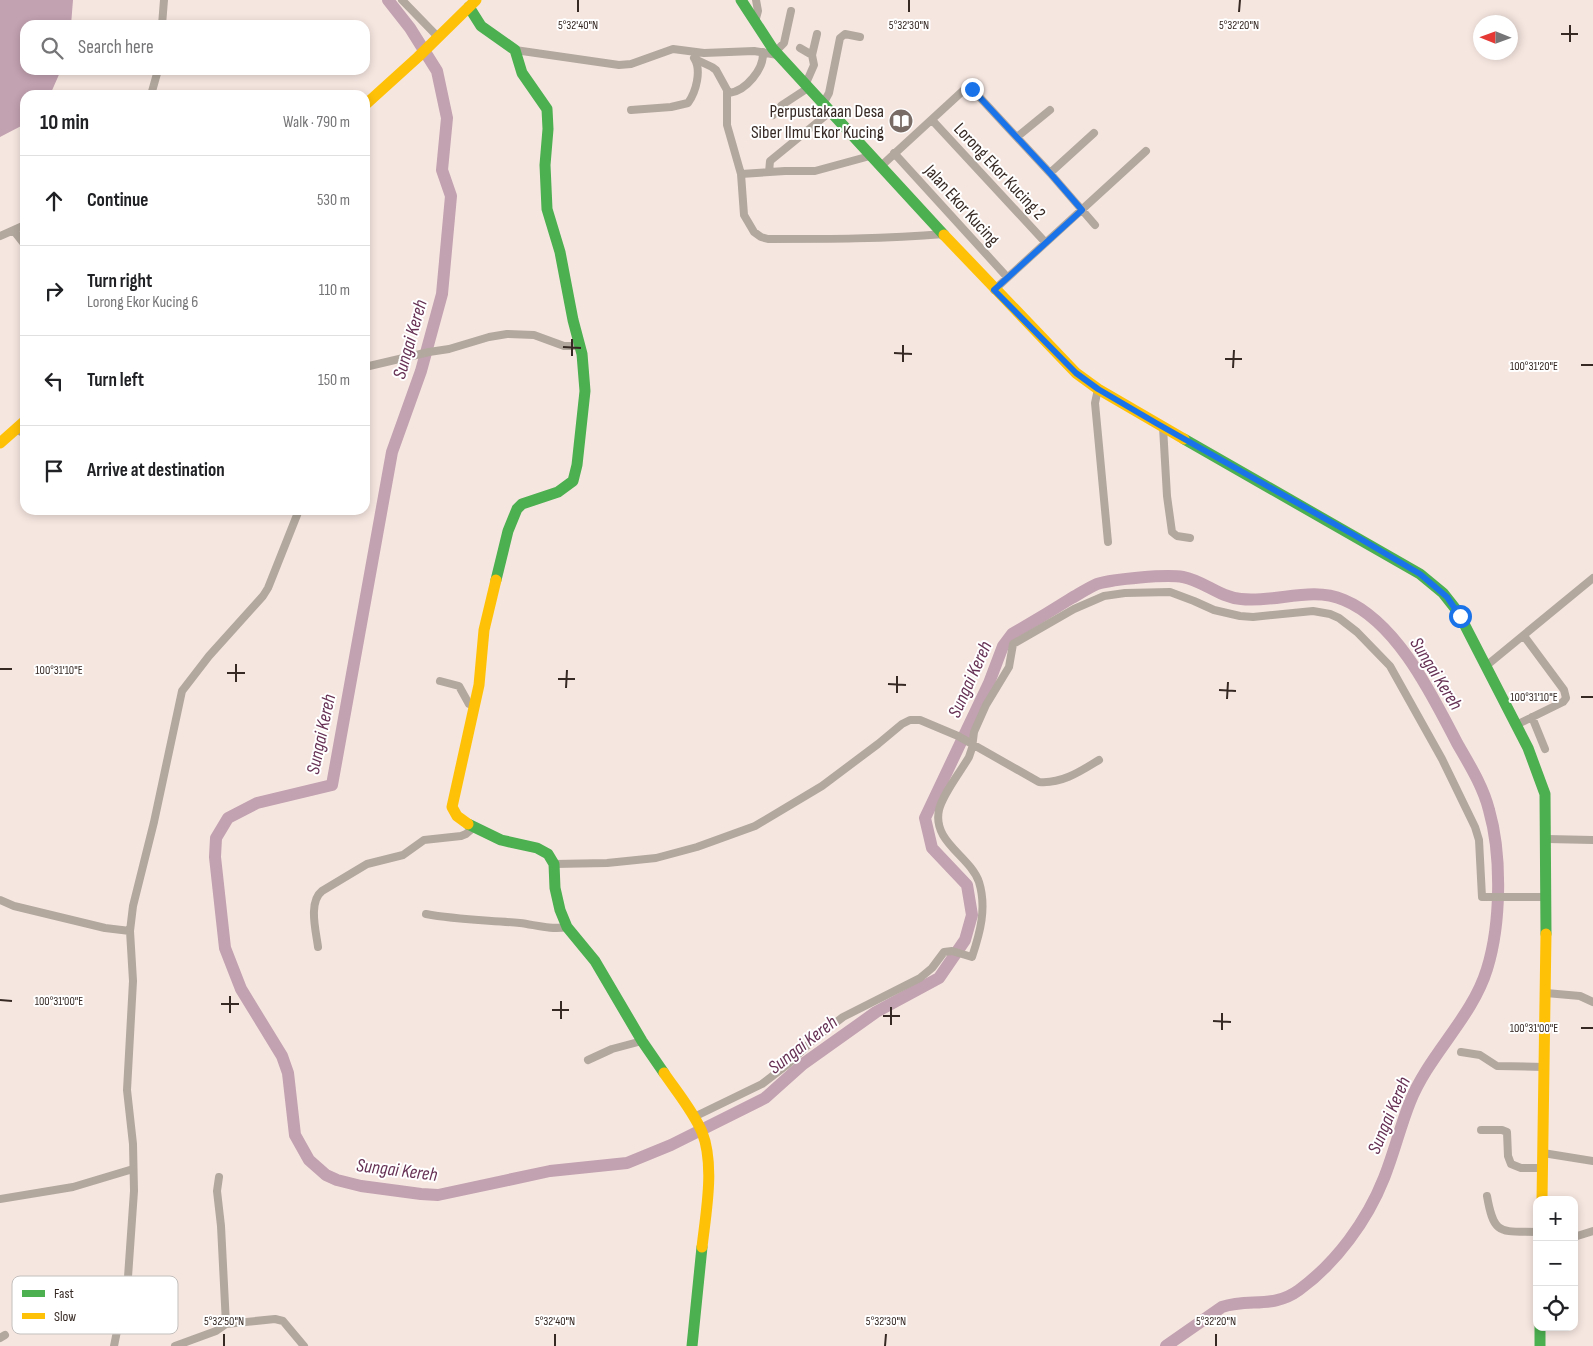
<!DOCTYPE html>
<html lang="en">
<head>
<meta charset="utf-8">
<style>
	body { margin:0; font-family:"Sofia Sans Condensed",sans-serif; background:#f2f2f2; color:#202124 }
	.controls { position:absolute; right:15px; bottom:15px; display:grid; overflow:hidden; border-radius:10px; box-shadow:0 2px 8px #0003 }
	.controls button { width:45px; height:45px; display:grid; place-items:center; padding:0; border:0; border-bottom:1px solid #e0e0e0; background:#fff; color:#202124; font:25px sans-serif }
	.compass { position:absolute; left:1473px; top:15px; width:45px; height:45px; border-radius:50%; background:#fff; box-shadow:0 2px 8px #0003; rotate:271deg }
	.stop { position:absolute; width:15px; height:15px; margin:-11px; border:4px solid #1a73e8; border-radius:50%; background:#fff }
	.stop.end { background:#1a73e8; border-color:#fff; box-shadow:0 1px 5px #0008 }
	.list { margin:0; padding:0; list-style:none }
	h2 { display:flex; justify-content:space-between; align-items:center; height:65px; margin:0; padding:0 20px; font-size:21px }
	h2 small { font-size:16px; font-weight:400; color:#757577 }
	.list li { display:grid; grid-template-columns:32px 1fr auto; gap:15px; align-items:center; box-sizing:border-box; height:90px; padding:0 20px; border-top:1px solid #e0e0e0 }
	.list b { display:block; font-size:19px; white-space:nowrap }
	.list p { margin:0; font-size:16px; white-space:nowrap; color:#757577 }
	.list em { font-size:16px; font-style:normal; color:#757577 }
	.icon { flex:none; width:28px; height:28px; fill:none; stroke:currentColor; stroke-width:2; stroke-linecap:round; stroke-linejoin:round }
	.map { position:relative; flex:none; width:1593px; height:1346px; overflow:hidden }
	.search { position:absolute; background:#fff; box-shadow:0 2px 8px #0003; left:20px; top:20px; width:350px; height:55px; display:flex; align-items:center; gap:12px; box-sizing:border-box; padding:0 18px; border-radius:15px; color:#757577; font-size:19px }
	.panel { position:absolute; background:#fff; box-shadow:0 2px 8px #0003; left:20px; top:90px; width:350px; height:425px; border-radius:15px }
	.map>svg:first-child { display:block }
	.water { fill:#c2a1b0 }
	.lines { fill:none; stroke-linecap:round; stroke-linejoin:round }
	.river { stroke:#c2a1b0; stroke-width:12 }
	.street { stroke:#b2a89e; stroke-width:8 }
	.fast { stroke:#4caf50; stroke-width:11 }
	.slow { stroke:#ffc107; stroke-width:11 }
	.route { stroke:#1a73e8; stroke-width:6 }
	.ticks { fill:none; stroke:#362924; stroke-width:2 }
	.labels { text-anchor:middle; stroke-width:4; stroke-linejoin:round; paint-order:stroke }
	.poi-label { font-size:18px; fill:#362924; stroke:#fff; text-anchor:end }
	.street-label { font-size:18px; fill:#362924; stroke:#fff }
	.water-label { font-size:19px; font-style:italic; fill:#663154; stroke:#fff }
	.key { fill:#fff; stroke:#c3bfbd; stroke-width:1 }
	.key-label { font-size:14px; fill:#362924 }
	.ticks-label { font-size:12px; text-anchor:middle; fill:#362924; stroke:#fff; stroke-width:4; stroke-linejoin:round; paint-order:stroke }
</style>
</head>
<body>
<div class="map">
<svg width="1593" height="1346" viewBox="0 0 1593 1346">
	<rect width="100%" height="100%" fill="#f6e6e0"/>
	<!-- water -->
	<path class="water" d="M0,0h73l-2,25h-46v45h36l-11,25h-25v29l-25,13z"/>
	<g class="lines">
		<!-- river -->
		<path class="river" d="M388,0l22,28 27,43 10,47 -5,52 9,26 -9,98 -21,77 -29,81 -60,333 -75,18 -29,15 -12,20 -1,19 10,91 16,41 41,67 6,17 7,62 14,25 17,15 11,5 24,6 60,8 17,1 112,-24 77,-8 44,-18 94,-47 38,-34 73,-52 63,-34 26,-38 7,-25 -5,-30 -35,-37 -7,-30 64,-135 14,-37 9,-12c19,-11 39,-23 58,-35 9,-5 18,-11 27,-15 17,-5 69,-10 86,-7 21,4 36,20 58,22 35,4 70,-13 103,1 53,22 88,95 113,143 12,21 26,43 32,67 13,45 12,114 -2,159 -15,49 -58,85 -77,133 -10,25 -16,51 -26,76 -17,43 -48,85 -85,112 -26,19 -49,8 -77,17l-56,39"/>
		<!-- street -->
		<path class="street" d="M402,0l36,37
			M755,22l3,-11 -2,-11
			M162,25l2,-25
			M800,48l12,7
			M515,50l104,15 12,-1 42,-15 31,4 50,-2 24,4
			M775,52l9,-9 7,-32
			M695,59l17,8 4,3 11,20v35l14,49 3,41 10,17 7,5 7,2c59,0 117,0 176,-5
			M804,84l3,-3 7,-16 -2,-10 5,-21
			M729,93c17,-2 35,-24 34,-41
			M151,95l7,-25
			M823,104l6,-11 11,-55 5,-4 15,3
			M631,110l40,-3 17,-4c8,-11 14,-33 6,-45
			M773,115l9,-10 26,-17
			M932,120l113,122
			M1017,137l33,-27
			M894,153l113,124
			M880,167l86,-79 6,1 78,84 45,52
			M769,172l1,-11 60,-49
			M1050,173l44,-40
			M741,174l44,-3h30l55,-15
			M14,231l11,14
			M0,236l25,-11
			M994,290l152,-139
			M365,367l64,-15 20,-3 40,-12 18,-3 27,1 30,11h16
			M1098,389l-3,14 13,139
			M1163,427l4,69 5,36 5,4 13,2
			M16,429l9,5
			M1486,666l107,-88
			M440,681l19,5 10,18 6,3
			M1532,717l13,32
			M1516,725l47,-23 3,-4 -2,-8 -40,-54
			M1547,839l46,1
			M554,864l53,-1 49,-5 41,-11 58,-21 67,-40 56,-42 24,-20 8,-4h10l38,16 81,46c23,2 42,-11 60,-22
			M0,900l14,6 91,22 25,3
			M426,914c31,6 63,6 94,9 16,2 31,7 47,4
			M318,947c-2,-16 -10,-45 4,-56l45,-27 36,-9 21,-15 37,-4 5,-2 7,-6
			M1546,993l34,3 13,6
			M1461,1052l19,3 17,11 47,1
			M588,1060l24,-11 30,-8
			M694,1117l68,-33 26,-20 25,-24 30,-23 77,-39 12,-10 12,-16 8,-1 20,6c8,-24 15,-49 7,-75 -9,-26 -47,-40 -40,-72 3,-15 22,-39 30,-53l3,-9 2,-16 12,-27 23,-38 4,-23 61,-35 30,-13 21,-3 45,-1 24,9 20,9 26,6 13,1 60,-6 17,3 9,4 18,14 33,34 52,93 33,68 4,13 3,57h65
			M1481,1130h21l5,2 1,24 3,8 10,4h22
			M1543,1153l50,8
			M1487,1196c7,40 13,35 50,36
			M0,1199l73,-12 60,-18
			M1574,1237l19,-6
			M226,1324l49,-5 8,2 21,25
			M0,1338l5,-3
			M114,1346l14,-69 6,-86 -1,-47 -6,-54 6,-109 -3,-50 3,-25 21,-84 28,-131 27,-35 54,-60 5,-8 31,-78
			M175,1346l41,-15 10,-7 -5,-98 -4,-35 2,-14"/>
		<!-- fast -->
		<path class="fast" d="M741,0l32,49 171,186
			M469,7l12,19 34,24 7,23 25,36 1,20 -3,36 2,44 13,43 13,68 9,34 3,37 -8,74 -4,16 -15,11 -36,12 -5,5 -9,22 -12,49
			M1184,439l236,135 23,19 15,19 70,136 17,46 1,140
			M468,824l33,16 36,8 11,6 6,10 1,24 5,22 7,17 28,34 47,80 22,32
			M1540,1327v19
			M692,1346l10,-99"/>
		<!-- slow -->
		<path class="slow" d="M365,105l53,-48 58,-57
			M944,235l132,138 22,16 86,50
			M0,443l25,-22
			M468,824l-11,-8 -5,-9 27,-122 5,-55 12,-50
			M664,1073c13,19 29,38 38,59 13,33 4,80 0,115
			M1542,1200l4,-266"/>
	</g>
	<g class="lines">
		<!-- route -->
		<path class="route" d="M972,89l78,84 32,37 -88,80 82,83 22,16 58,34 198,112 66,39 27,23 13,19"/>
	</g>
	<!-- ticks -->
	<path class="ticks" d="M578,12v-12M909,12v-12M1239,12l1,-12M1561,34h17M1570,42v-17M563,347l18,1M894,353l18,1M572,356v-17M1225,359h17M903,362v-17M1581,365h12M1233,368l1,-18M0,669h12M227,673h18M558,679h17M236,682v-18M888,684l18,1M566,688l1,-18M1219,690l17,1M897,693v-17M1581,697h12M1227,699l1,-17M0,1000l12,1M221,1004h18M552,1010h17M230,1013v-17M883,1016h17M561,1019v-18M1213,1021l18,1M891,1025v-18M1581,1028h12M1222,1030v-17M224,1346v-12M555,1346v-12M885,1346l1,-12M1216,1346v-12"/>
	<!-- icons -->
	<defs>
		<symbol id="library-disc" viewBox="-11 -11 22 22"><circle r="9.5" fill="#796b66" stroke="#fff"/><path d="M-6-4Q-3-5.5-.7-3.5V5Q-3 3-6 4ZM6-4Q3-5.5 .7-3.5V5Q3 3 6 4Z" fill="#fff"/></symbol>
	</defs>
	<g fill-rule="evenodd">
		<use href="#library-disc" x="887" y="107" width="28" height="28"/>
	</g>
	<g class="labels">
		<!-- poi labels -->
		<g class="poi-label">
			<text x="884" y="117">Perpustakaan Desa<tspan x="884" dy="21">Siber Ilmu Ekor Kucing</tspan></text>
		</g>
		<!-- street labels -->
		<g class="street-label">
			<text transform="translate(1000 171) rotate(47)" y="6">Lorong Ekor Kucing 2</text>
			<text transform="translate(962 205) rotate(48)" y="6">Jalan Ekor Kucing</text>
		</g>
		<!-- water labels -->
		<g class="water-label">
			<text transform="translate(409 339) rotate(-74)" y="7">Sungai Kereh</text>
			<text transform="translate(1437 673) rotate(58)" y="7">Sungai Kereh</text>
			<text transform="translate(969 679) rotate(-66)" y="7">Sungai Kereh</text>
			<text transform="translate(320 734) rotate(-78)" y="7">Sungai Kereh</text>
			<text transform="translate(802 1044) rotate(-38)" y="7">Sungai Kereh</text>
			<text transform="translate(1388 1115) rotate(-67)" y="7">Sungai Kereh</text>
			<text transform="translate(397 1169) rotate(7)" y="7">Sungai Kereh</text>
		</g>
	</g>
	<!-- legend -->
	<rect x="12" y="1276" width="166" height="58" rx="8" class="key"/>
	<rect x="22" y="1290" width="23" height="7" fill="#4caf50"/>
	<rect x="22" y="1313" width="23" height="6" fill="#ffc107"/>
	<g class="key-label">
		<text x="54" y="1298">Fast</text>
		<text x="54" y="1321">Slow</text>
	</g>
	<g class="ticks-label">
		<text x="578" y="29">5°32'40"N</text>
		<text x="909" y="29">5°32'30"N</text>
		<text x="1239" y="29">5°32'20"N</text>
		<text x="1534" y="370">100°31'20"E</text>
		<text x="59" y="674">100°31'10"E</text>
		<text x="1534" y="701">100°31'10"E</text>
		<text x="59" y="1005">100°31'00"E</text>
		<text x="1534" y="1032">100°31'00"E</text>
		<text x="224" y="1325">5°32'50"N</text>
		<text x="555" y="1325">5°32'40"N</text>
		<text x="886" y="1325">5°32'30"N</text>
		<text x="1216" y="1325">5°32'20"N</text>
	</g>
</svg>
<div class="controls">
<button>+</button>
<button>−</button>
<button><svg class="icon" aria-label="locate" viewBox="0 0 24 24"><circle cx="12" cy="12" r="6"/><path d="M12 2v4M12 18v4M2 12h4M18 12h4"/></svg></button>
</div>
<svg class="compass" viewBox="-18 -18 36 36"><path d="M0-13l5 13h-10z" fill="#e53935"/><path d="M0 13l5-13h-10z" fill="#757577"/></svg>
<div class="stop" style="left:1460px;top:616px"></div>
<div class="stop end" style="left:972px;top:89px"></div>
<div class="search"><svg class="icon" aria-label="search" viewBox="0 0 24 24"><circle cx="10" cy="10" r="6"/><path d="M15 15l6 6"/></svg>Search here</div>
<section class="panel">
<h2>10 min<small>Walk · 790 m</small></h2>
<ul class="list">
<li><svg class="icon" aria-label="ahead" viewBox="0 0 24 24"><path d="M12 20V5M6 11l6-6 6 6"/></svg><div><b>Continue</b></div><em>530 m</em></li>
<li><svg class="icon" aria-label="right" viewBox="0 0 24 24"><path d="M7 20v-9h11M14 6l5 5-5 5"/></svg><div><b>Turn right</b><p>Lorong Ekor Kucing 6</p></div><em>110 m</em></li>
<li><svg class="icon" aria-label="left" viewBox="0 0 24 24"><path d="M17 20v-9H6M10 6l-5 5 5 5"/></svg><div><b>Turn left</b></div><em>150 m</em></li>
<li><svg class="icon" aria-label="arrive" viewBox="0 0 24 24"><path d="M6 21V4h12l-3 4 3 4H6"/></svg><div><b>Arrive at destination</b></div></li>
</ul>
</section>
</div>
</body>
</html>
